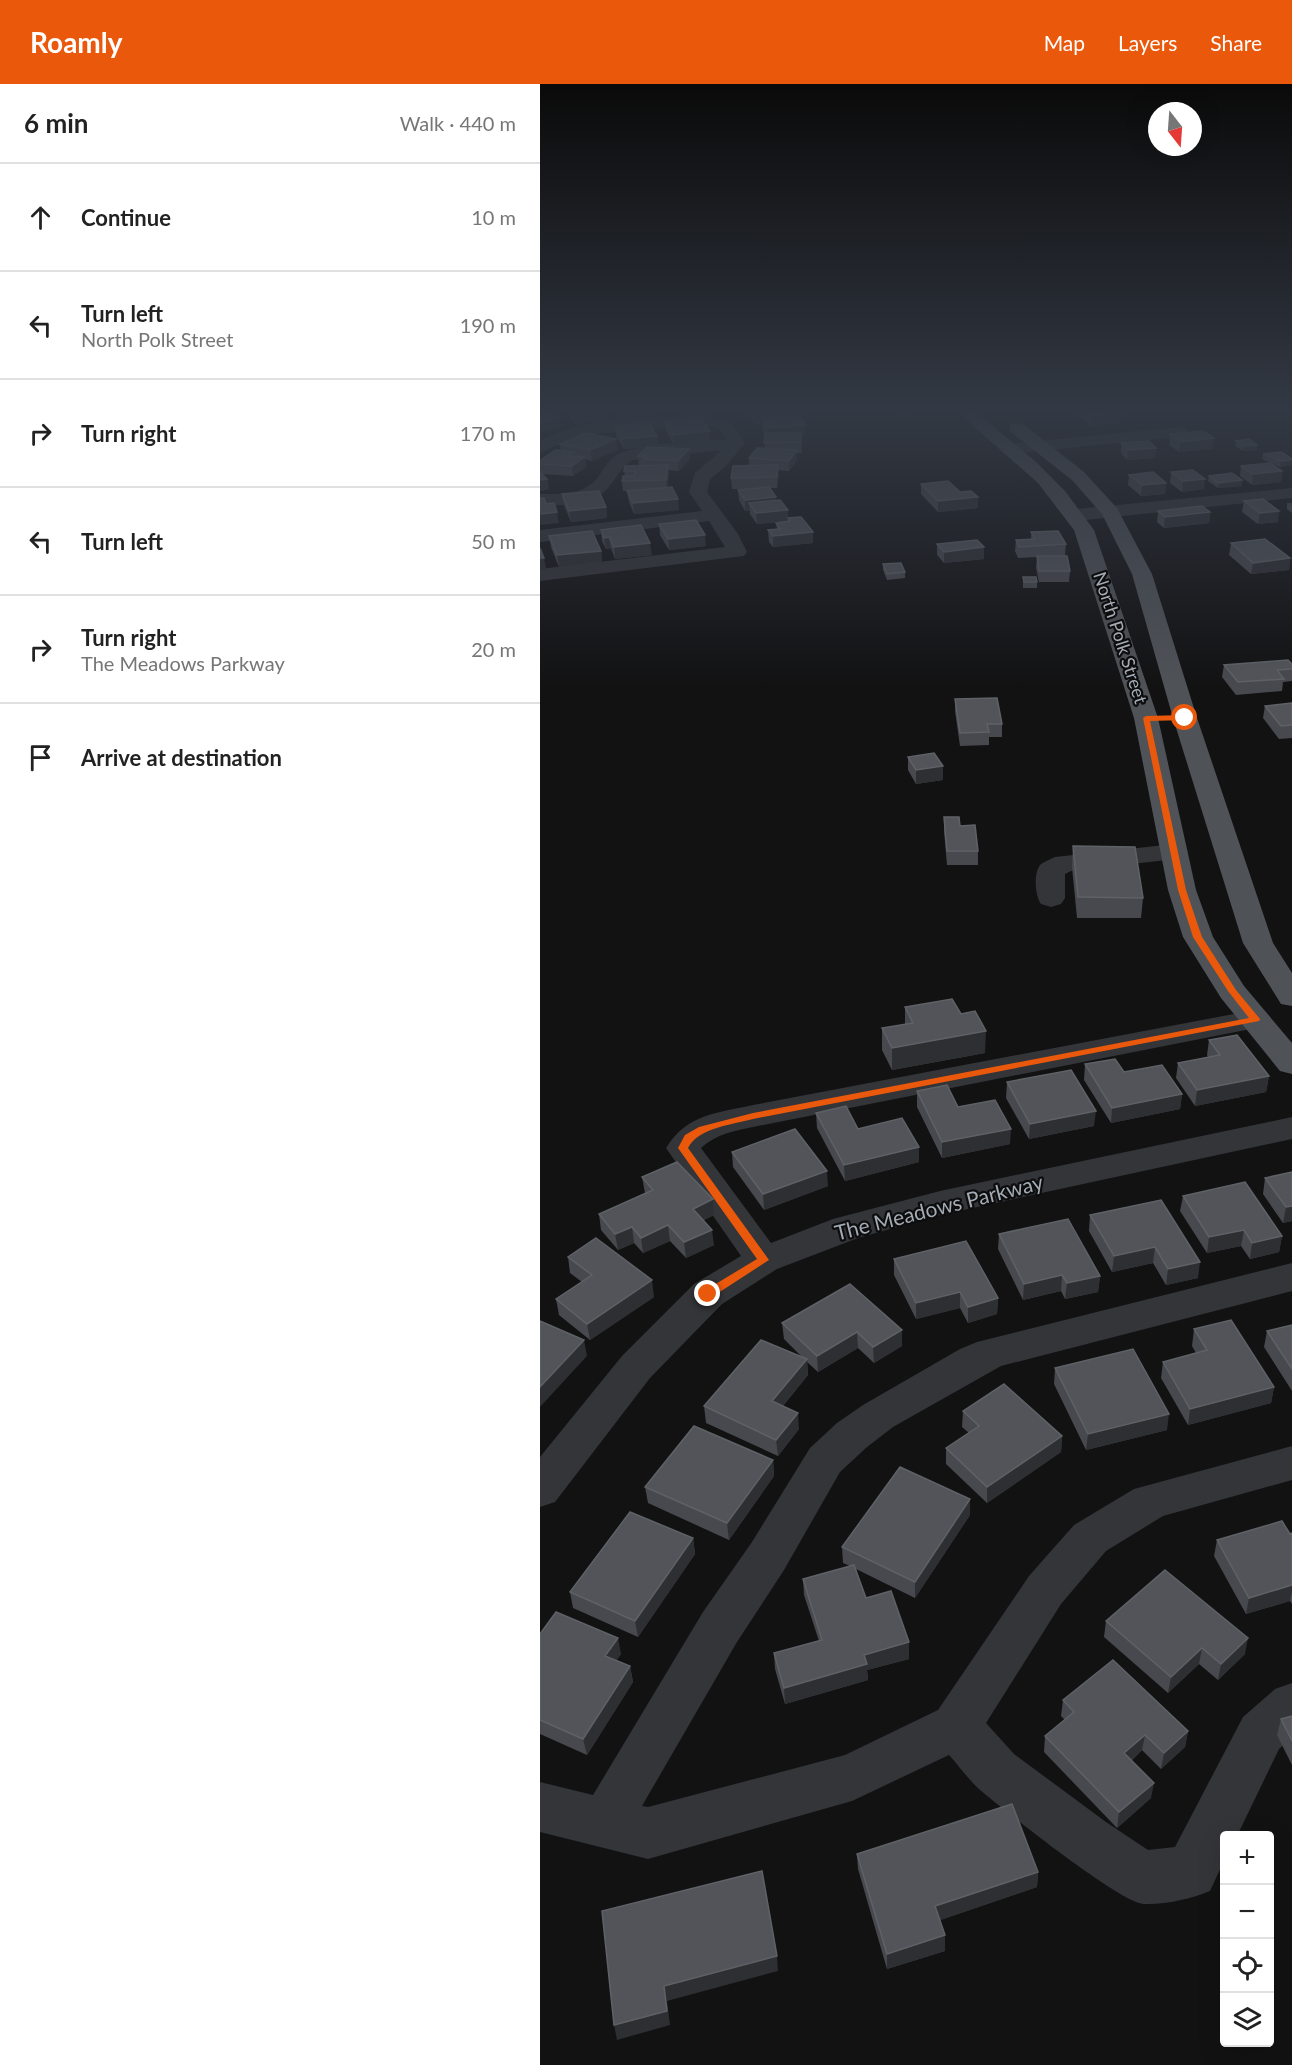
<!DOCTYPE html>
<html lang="en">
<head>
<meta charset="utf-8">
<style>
	body { margin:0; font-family:Lato,sans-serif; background:#f6f6f6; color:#222 }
	.controls { position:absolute; right:18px; bottom:18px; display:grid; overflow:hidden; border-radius:6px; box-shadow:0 6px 24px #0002 }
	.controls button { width:54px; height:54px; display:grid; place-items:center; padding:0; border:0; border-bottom:2px solid #e0e0e0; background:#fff; color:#222; font:30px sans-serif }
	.compass { position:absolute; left:608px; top:18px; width:54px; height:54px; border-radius:50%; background:#fff; box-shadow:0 6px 24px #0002; rotate:163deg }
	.stop { position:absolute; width:18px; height:18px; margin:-14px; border:4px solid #ea580c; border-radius:50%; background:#fff }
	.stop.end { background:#ea580c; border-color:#fff; box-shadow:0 2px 6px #0008 }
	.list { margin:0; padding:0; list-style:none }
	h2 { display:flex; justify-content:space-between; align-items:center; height:78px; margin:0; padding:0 24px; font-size:26px }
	h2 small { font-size:20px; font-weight:400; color:#767676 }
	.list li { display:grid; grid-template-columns:39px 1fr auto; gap:18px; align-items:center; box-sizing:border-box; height:108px; padding:0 24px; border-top:2px solid #e0e0e0 }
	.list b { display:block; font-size:22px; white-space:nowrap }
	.list p { margin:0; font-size:20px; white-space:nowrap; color:#767676 }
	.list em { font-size:20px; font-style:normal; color:#767676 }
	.icon { flex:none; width:33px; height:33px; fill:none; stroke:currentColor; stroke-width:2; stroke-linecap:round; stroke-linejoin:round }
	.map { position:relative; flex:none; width:752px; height:1981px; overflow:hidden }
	header { display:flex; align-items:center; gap:36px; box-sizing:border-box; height:84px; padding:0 30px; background:#ea580c; color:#fff }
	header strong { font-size:28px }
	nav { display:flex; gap:33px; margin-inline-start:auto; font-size:21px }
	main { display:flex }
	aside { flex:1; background:#fff }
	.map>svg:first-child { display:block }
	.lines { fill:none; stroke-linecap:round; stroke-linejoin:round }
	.minor { fill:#333538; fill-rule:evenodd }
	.major { fill:#4f5257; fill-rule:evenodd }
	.wall { fill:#48494e }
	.shaded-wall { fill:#2e2f32 }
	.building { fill:#525459; stroke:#5e6267; stroke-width:1.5 }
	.route { fill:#ea580c }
	.labels { text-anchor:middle; stroke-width:4.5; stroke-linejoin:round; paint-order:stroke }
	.far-street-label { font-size:18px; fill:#a3abb4; stroke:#0d0d0e }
	.street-label { font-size:21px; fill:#a3abb4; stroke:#0d0d0e }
</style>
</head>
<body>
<header>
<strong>Roamly</strong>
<nav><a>Map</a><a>Layers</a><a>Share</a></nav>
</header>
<main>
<aside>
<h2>6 min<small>Walk · 440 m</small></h2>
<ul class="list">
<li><svg class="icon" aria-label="ahead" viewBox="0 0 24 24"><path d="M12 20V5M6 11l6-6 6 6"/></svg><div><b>Continue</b></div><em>10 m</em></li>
<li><svg class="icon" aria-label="left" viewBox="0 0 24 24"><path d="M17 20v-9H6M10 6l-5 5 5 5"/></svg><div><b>Turn left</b><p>North Polk Street</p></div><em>190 m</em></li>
<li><svg class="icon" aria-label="right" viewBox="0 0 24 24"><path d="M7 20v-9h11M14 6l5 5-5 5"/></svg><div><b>Turn right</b></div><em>170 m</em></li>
<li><svg class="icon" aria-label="left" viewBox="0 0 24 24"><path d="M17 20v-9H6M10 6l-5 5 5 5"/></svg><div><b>Turn left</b></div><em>50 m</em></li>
<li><svg class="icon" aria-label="right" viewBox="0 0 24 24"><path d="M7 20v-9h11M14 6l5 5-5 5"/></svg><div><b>Turn right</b><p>The Meadows Parkway</p></div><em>20 m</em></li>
<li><svg class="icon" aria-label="arrive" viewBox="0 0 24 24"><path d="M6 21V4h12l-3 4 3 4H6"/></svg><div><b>Arrive at destination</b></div></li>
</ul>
</aside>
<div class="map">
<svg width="752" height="1981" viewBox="0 0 752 1981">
	<rect width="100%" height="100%" fill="#121213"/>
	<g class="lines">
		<!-- minor -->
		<path class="minor" d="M161,330l31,9 13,20 -20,24 -15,12 -3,13 31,42 9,18 -3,4 -204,25v-12l185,-22 -16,-26 -169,21v-12l162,-19 -13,-19 6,-19 27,-23 -89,10c-12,7 -16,17 -25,28 -17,18 -45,17 -68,18v-12c22,0 44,2 59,-18 6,-10 11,-18 22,-23 26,-11 76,-11 105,-14l-6,-10 -20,-5 -116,11 -16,5 -28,13v-12c46,-25 110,-22 161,-27z
			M640,343l6,1 2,4 -2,4 -177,18 -6,-1 -3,-4 3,-4 6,-1z
			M752,404v10l-216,23 -7,-2 -2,-4 2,-4 7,-2z
			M634,760l10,2 4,6 -4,6 -113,13 -6,3v24l-4,6 -10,3 -10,-3c-6,-8 -8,-32 0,-40 4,-3 10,-5 14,-7z
			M715,926l11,2 5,7 -5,7 -513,101c-19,4 -37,7 -52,21l70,95 62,-24 107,-28 352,-74v22l-352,76 -82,23 -81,31 -55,35 -72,74 -95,124 -15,5v-50l82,-101 72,-72 47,-28 -75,-108c21,-34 51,-35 87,-43z
			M752,1179v28l-291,75 -108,61 -26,20 -27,25 -56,98 -47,72 -95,164 6,1 197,-52 93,-45 91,-134 45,-51 60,-36 158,-43v34l-129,36 -57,35 -45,53 -75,119 28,31 92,68 42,28 27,-3 68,-130 32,-28 17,-6v54l-13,12 -42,87h-13v25l-14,30c-20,8 -45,14 -67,13 -24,-2 -141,-95 -164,-115 -11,-10 -20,-23 -30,-34l-97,46 -204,58 -108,-27v-50l53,13 110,-183 49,-70 58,-94 27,-25 26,-18 97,-56 17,-7z"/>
		<!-- major -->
		<path class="major" d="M414,325h18l63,52 30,30 29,39 64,188 38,172 17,47 31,49 48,57v31l-12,-3 -59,-73 -38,-61 -15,-47 -34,-172 -60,-188 -36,-47z
			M477,339l6,1 61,48 33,36 35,66 45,144 76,225 19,30v33l-11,-2 -38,-61 -70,-225 -41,-144 -30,-60 -30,-34 -61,-48 -2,-4 2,-4z"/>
	</g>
	<!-- wall -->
	<path class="wall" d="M24,325h42l2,11 -33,4 -11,-13z
		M75,325h37l1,7 -33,3z
		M194,325h53l2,7 17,9v10h-5l1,18h-5v7l-8,11 -11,-1 -1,18h-7l6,12 12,10v8l25,14v11l-40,4 -4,-5 -1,-12 9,-1 -1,-6 12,-2 -31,3 -7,-10v-3h-5l-6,-11 -1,-10 10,-1h-16l-1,-11 18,-13v-7l16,-10v-14l-3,-6v-5l-7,1 -7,-9 -1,-5 -4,1z
		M350,325h44v2l-35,3z
		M539,325h45l1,11h-6v3l-28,3 -12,-10z
		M125,337l45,20 -36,4 -8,-14z
		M75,342l42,10 1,10 -9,1 41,12 -11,12 -11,-1 1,6 -2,11 12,23 -45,4 -5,-12 -2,-11h-4l-1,-10 3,-5 -1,-5 15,-5 -1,-10 9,-9 -23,2 -8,-13z
		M630,350l42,15 -33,3 -10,-7z
		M76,355l1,11 -25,11 -7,-2 1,8 -13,9 -30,-2 4,5 2,10 -9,2v-30l21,-10 -1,-7z
		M696,357l21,9 -14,1 -8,-5z
		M581,359l35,5 -1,10 -28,2 -6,-7z
		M723,370l29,5 -12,8 -18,-8z
		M701,382l41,5 -1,11 -29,3 -12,-9z
		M631,388l33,17 -22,3 -12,-9z
		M589,391l37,8 -1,11 -24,2 -13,-11z
		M669,392l33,10 -24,2 -10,-7z
		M381,400l39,8 18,16 -40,4 -17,-18z
		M22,410l44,13 1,11 -36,4 -7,-17z
		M704,417l34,21 -20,2 -16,-12z
		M747,419h5v10l-5,-4z
		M618,427l52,1 -1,11 -45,5 -7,-6z
		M119,440l47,22 -37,4 -9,-15z
		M61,446l51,25 -37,4 -4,-11 -5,1 -4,-8z
		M491,448l35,12 -1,12h-13l18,15 -1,11h-30l-3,-14 1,-11 -19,1 -3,-7 1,-11 15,-1z
		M9,452l52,15 1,11 -43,5 -8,-20z
		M691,459l59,15 -1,12 -38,4 -22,-19z
		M397,460l47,15 -40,4 -7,-8z
		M343,480l22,8v6l-18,2 -4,-10z
		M483,493l14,5v6h-14z
		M752,580v17l-9,1 -1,9 -46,4 -14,-18 2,-12z
		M415,615l47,25v13h-13v8l-29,1 -5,-35z
		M752,619v35l-13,1 -16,-21 2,-12z
		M368,673l35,23 -27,4 -8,-14z
		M404,733l16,9 18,25v14h-31l-3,-34z
		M533,762l70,52 -2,20h-64l-5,-51z
		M365,923l56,7 24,39 -93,17 -10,-20v-22l23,-4z
		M669,956l60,36 -3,16 -71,14 -19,-28 2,-15 30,-6 -1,-2z
		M545,980l39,8 58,22 -2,15 -69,14 -27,-43z
		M467,998l87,44 -65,13 -23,-41z
		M377,1007l41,16 52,37 -68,14 -25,-51z
		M276,1029l42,16 61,18v15l-74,19 -28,-53z
		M192,1068l96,34 -64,24 -31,-43z
		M752,1088v49l-9,2 -20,-29 2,-16z
		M102,1093l72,38 -10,5 10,25 -28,13 -16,-17 -27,12 -9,-10 -16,7 -17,-20 -2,-16 46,-21z
		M643,1112l99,40 -3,16 -29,7 -9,-13 -34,7 -27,-42z
		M621,1116l37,78 -32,7 -13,-22 -41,9 -23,-41 1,-16z
		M459,1150l101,42 -2,16 -33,7 -4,-8 -38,9 -25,-51z
		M28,1173l86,40 -64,43 -31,-25 -3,-16 26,-17 -12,-9z
		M354,1175l104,39 -1,16 -29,9 -8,-15 -44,11 -22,-44z
		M310,1200l52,62 -28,17 -16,-15 -40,24 -11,-10 1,13 -25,31 16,23 -21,27 -72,-33 -2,-17 98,-49 -18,-18 -2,-16z
		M752,1241v66l-28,-44 3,-16z
		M654,1245l80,58 -3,16 -83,22 -27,-47 2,-16 33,-9 -4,-7z
		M515,1284l112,62 -81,20 -32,-66z
		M423,1327l99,25 -1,16 -74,51 -41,-39v-16l23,-15 -7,-6z
		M233,1376l1,16 -45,64 -81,-37 -3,-16z
		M430,1415v16l-55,83 -59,-29 10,29 43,61 -42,11 1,10 -83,24 -10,-35 -1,-16 45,-12 -15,-46 -1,-16 47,-13 -7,-3 -1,-16z
		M752,1449v71l-2,-3 -44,13 -32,-58 3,-16z
		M153,1454l2,16 -57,83 -65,-29 -3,-16z
		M566,1537l139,33 -27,26 -19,-16 -31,29 -64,-56z
		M0,1550l81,20 -5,6 14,6 3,16 -46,73 -47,-21z
		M523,1616l125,31 -3,16 -24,22 -19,-19 -11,11 20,37 -34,30 -73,-76 1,-16 20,-16 -4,-4z
		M752,1632v49l-15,-30 4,-16z
		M317,1770l181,18 -1,15 -97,33 5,15v16l-58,18 -29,-100z"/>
	<!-- shaded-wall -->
	<path class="shaded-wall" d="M79,325h33l1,7 -33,3z
		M120,325h42l-42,4z
		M359,325h35v2l-35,3z
		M67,326l1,10 -33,4 -2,-10z
		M586,326l-1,10h-6v3l-28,3v-10z
		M249,327v9l-28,-2 1,5 -7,1v-10z
		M19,333l2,10 -21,6v-11z
		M266,341v10h-5l1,18 -1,-18 -33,3 -1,-10z
		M170,347v10l-36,4 -1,-10z
		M117,352l1,10 -34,3 -2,-10z
		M674,354l-2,11 -33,3 1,-10z
		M76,355l1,11 -25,11 -2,-11z
		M717,361v5l-14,1 1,-5z
		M616,364l-1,10 -28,2 1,-10z
		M149,365l1,10 -11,12 -1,-10z
		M257,366v10l-8,11v-10z
		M44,373l2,10 -13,9 -1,-10z
		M752,376v5l-12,2 1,-6z
		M128,381l1,11 -2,14 -1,-10z
		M238,381l1,11 -2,12v-11z
		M742,387l-1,11 -29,3 1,-11z
		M7,395l2,10 -9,2v-11z
		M665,395l-1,10 -22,3 1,-11z
		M702,396v6l-24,2v-5z
		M626,399l-1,11 -24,2 1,-11z
		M236,413l1,11 -28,-5 1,8h-5v-11z
		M438,413v11l-40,4v-11z
		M138,415l1,11 -45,4 -1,-11z
		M66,423l1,11 -36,4 -2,-11z
		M248,426v11l-31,3 -1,-11z
		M739,427l-1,11 -20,2 2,-11z
		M17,428l2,11 -19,2v-11z
		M670,428l-1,11 -45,5 1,-11z
		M273,448v11l-40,4v-11z
		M165,451l1,11 -37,4 -1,-11z
		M69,453l2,11 -5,1 -2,-11z
		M110,459l2,12 -37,4 -1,-12z
		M444,463v12l-40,4v-11z
		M61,467l1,11 -43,5 -2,-12z
		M0,474h4l2,11 -6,1z
		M750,474l-1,12 -38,4 2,-11z
		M403,682v14l-27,4v-14z
		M446,947l-1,22 -93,17v-22z
		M729,992l-3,16 -71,14 2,-16z
		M642,1010l-2,15 -69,14 1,-15z
		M556,1027l-2,15 -65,13 1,-15z
		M471,1045l-1,15 -68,14v-16z
		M379,1063v15l-74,19 -1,-16z
		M287,1087l1,15 -64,24 -1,-16z
		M173,1115l1,16 -19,9 -2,-15z
		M752,1122v15l-9,2 3,-16z
		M128,1141l2,16 -27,12 -2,-15z
		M92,1143l2,16 -16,7 -3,-16z
		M172,1146l2,15 -28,13 -2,-16z
		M704,1146l-3,16 -34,7 2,-16z
		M742,1152l-3,16 -29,7 2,-16z
		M615,1163l-2,16 -41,9 2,-16z
		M660,1178l-2,16 -32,7 2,-16z
		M522,1191l-1,16 -38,9 1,-16z
		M560,1192l-2,16 -33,7 2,-16z
		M112,1196l2,17 -64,43 -3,-16z
		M420,1208v16l-44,11v-16z
		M458,1214l-1,16 -29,9v-16z
		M362,1246v16l-28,17 -1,-16z
		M317,1248l1,16 -40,24 -1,-16z
		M44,1256l3,16 -47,51v-20z
		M267,1275l1,16 -34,42 -2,-16z
		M734,1303l-3,16 -83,22 2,-16z
		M258,1329l1,16 -21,27 -2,-16z
		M629,1330l-2,16 -81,20 2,-16z
		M522,1352l-1,16 -74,51v-16z
		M233,1376l1,16 -45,64 -2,-17z
		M430,1415v16l-55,83v-16z
		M153,1454l2,16 -57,83 -3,-16z
		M752,1501v7l-2,9 -44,13 3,-16z
		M78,1554l3,16 -12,18 -4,-16z
		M708,1554l-3,16 -27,26 3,-16z
		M369,1558v17l-42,11 1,10 -83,24 -1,-16 80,-33z
		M662,1564l-3,16 -31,29 3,-16z
		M90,1582l3,16 -46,73 -4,-16z
		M648,1647l-3,16 -24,22 3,-16z
		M605,1651l-3,15 -21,19 3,-16z
		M614,1699l-3,15 -34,30 2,-16z
		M498,1788l-1,15 -102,35v-16z
		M405,1851v16l-58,18v-15z
		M237,1872l1,15 -111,30 3,24 -53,15 -3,-15 50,-39z"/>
	<!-- building -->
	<path class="building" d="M29,325h37l1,1 -34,4z
		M210,325h37l2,2 -34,3z
		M542,325h42l2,1 -10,1 3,2 -28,3z
		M0,327l19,6 -19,5z
		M259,331l7,10 -39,3 -6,-10z
		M161,334l9,13 -37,4 -8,-14z
		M109,339l8,13 -35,3 -7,-13z
		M663,347l11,7 -34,4 -10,-8z
		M46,349l30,6 -26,11 -30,-6z
		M225,349h36v9l-37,1z
		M709,355l8,6 -13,1 -8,-5z
		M609,357l7,7 -28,2 -7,-7z
		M107,363l42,2 -11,12 -34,-2 2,-3h-8z
		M217,364l40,2 -8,11 -40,-3z
		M15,366l18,2 -5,4 16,1 -12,9 -32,-2v-3z
		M741,368l11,7v1l-11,1 -18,-7z
		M730,379l12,8 -29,3 -12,-8z
		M128,381l-2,15 -44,1 1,-5h11l1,-5h-11l1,-5z
		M238,381l-1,12 -46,1 2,-12z
		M653,386l12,9 -22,2 -12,-9z
		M0,388l7,7 -7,1z
		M613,388l13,11 -24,2 -13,-10z
		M692,389l10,7 -24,3 -9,-7z
		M408,397l12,11 11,-1 7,6 -40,4 -17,-17z
		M132,403l6,12 -45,4 -6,-12z
		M229,403l7,10 -31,3 -7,-10z
		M59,407l7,16 -37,4 -7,-17z
		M0,414h4l2,6 8,-1 3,9 -17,2z
		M723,415l16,12 -19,2 -16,-12z
		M240,416l8,10 -32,3 -7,-10z
		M662,422l8,6 -45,5 -7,-6z
		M261,433l12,15 -40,4 -5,-6 12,-1 -4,-6 14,-2 -2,-3z
		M156,436l9,15 -37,4 -9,-15z
		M101,441l9,18 -36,4 -5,-10 -5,1 -3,-8z
		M52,447l9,20 -44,4 -8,-19z
		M518,447l8,13 -47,3 -3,-7 19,-1 -4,-7z
		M725,455l25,19 -37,5 -22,-20z
		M437,456l7,7 -40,5 -7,-8z
		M0,464l4,10h-4z
		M497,472h30l3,15h-31z
		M361,479l4,9 -18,2 -4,-10z
		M483,493h13l1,5h-13z
		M748,576l4,4v5l-15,1 7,9 -46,3 -14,-17z
		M457,614l5,26h-15l2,8 -29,1 -5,-34z
		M752,619v22l-11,1 -16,-20z
		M394,669l9,13 -27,4 -8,-13z
		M404,733h15l1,9 15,-1 3,26h-31z
		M533,762l62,1 8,51 -65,-1z
		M412,915l9,15 14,-3 11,20 -94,17 -10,-20 31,-5 -8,-16z
		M697,951l32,41 -72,14 -19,-27 42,-8 -11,-15z
		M575,975l9,13 38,-7 20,29 -70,14 -27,-44z
		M531,986l25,41 -66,13 -23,-42z
		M407,1001l11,22 37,-7 16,29 -69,13 -25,-51z
		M306,1022l12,23 44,-11 17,29 -75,18 -28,-52z
		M255,1045l32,42 -64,23 -31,-42z
		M137,1078l36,37 -20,10 19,21 -28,12 -16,-17 -27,13 -9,-11 -17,7 -16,-20 54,-24 -11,-13z
		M752,1088v34l-6,1 -21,-29z
		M705,1098l37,54 -30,7 -8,-13 -35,7 -26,-41z
		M621,1116l39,62 -32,7 -13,-22 -41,9 -24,-41z
		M528,1135l32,57 -33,7 -5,-8 -38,9 -25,-50z
		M56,1154l56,42 -65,44 -31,-25 36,-24 -24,-18z
		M426,1157l32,57 -30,9 -8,-15 -44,11 -22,-44z
		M310,1200l52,46 -29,17 -16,-15 -40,24 -35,-33z
		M691,1236l43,67 -84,22 -27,-47 44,-12 -13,-21z
		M0,1237l44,19 -44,47z
		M752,1241v44l-25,-38z
		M221,1256l46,19 -35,42 26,12 -22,27 -72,-34z
		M593,1265l36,65 -81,20 -33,-66z
		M464,1300l58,52 -75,51 -41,-39 33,-22 -16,-15z
		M154,1342l79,34 -46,63 -82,-36z
		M360,1383l70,32 -55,83 -73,-35z
		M90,1428l63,26 -58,83 -65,-29z
		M742,1437l8,13 2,-1v52l-43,13 -32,-58z
		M314,1481l12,33 25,-7 18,51 -45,13 3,9 -83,24 -10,-35 48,-13 -19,-61z
		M625,1486l83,68 -27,26 -19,-16 -31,29 -65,-56z
		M16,1528l62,26 -13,18 25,10 -47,73 -43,-19v-86z
		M573,1576l75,71 -24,22 -19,-18 -21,18 30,30 -35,29 -74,-76 29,-24 -11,-12z
		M752,1632v25l-11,-22z
		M472,1720l26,68 -103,34 10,29 -58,19 -30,-100z
		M222,1787l15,85 -113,30 3,25 -53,14 -12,-114z"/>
	<!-- sky -->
	<linearGradient id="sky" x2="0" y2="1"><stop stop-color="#0a0a0a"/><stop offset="0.54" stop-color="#333944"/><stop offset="1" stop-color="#333944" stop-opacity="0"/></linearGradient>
	<rect width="752" height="602" fill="url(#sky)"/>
	<!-- route -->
	<path class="route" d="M606,632l39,-1 3,3 -3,2 -35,1 36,169 16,47 34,53 24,29 -1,2 -506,98c-21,6 -54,8 -65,29l81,112 -57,37h-8v-6l53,-32 -79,-111 7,-13 14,-8 54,-14 496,-95 -21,-27 -35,-54 -15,-47 -35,-172z"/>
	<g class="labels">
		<!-- far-street labels -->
		<g class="far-street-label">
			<text transform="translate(580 554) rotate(72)" y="6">North Polk Street</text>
		</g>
		<!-- street labels -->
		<g class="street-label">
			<text transform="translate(399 1124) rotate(-14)" y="7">The Meadows Parkway</text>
		</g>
	</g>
</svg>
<div class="controls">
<button>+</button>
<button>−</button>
<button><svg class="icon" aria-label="locate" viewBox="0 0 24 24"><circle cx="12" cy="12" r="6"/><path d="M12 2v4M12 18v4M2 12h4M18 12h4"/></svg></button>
<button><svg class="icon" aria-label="layers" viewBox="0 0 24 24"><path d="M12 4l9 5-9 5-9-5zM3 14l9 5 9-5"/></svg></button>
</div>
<svg class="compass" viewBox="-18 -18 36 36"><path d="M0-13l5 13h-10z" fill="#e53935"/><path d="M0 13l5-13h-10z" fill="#767676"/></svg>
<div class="stop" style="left:645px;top:634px"></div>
<div class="stop end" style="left:168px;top:1210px"></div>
</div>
</main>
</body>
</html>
